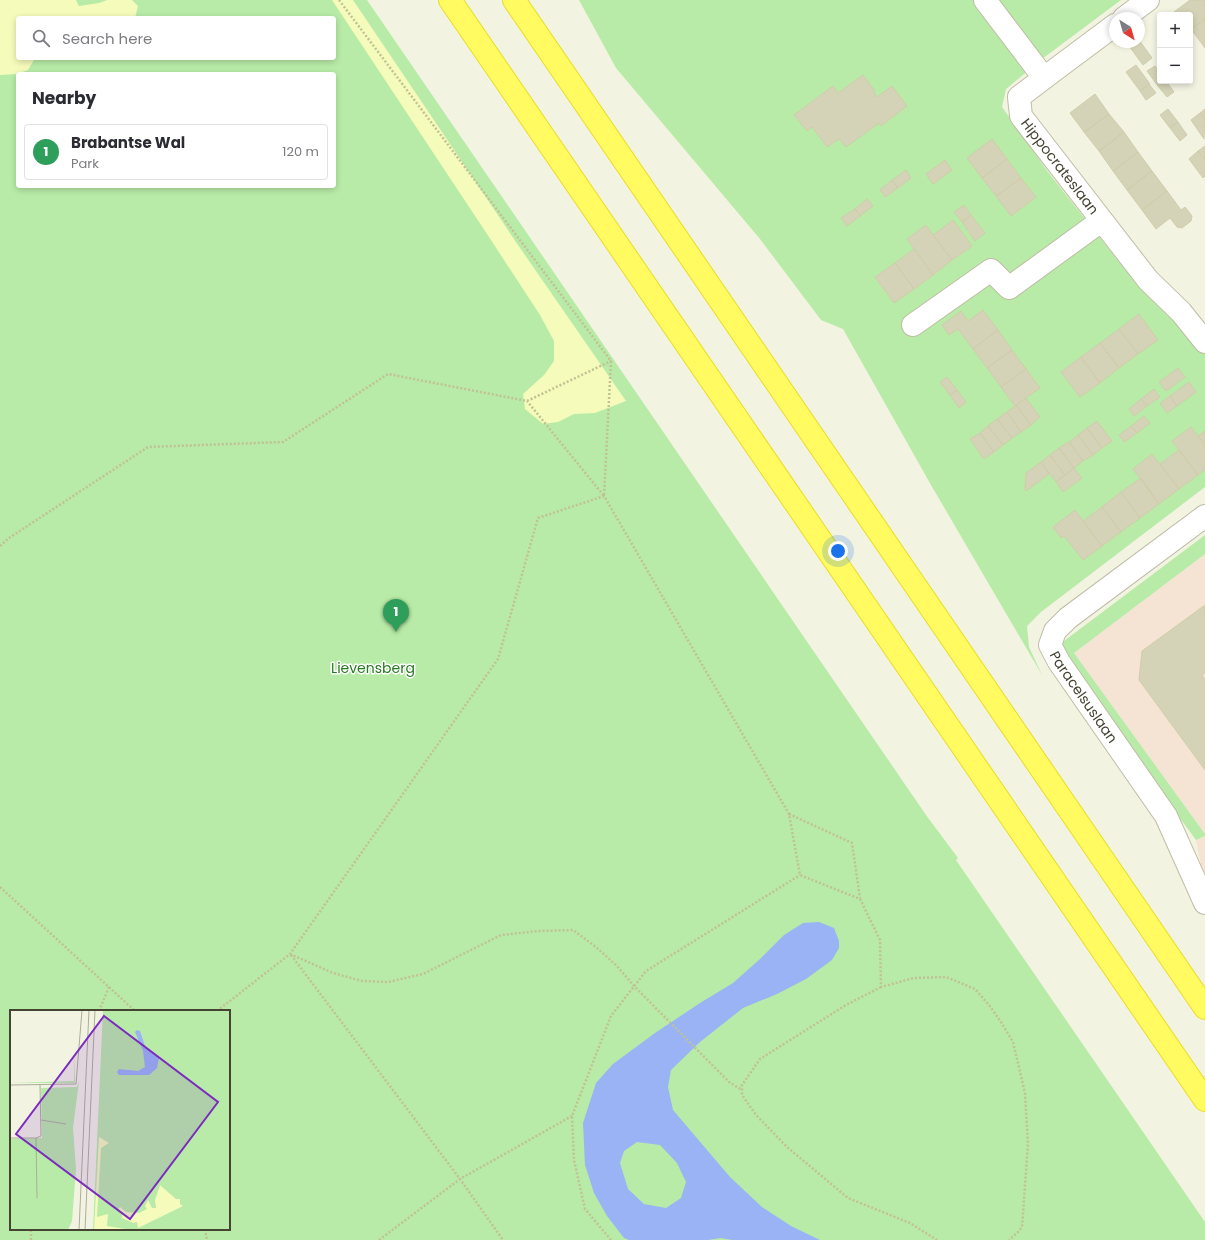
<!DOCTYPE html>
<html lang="en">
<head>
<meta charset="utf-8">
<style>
	body { margin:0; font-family:Poppins,sans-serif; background:#f2f2f3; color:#2b2b33 }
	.controls { position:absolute; right:12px; top:12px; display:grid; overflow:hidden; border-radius:4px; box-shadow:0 2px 6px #0003 }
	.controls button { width:36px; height:36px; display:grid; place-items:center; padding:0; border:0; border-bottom:1px solid #e1e1e2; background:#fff; color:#2b2b33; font:20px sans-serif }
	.compass { position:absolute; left:1109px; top:12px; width:36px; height:36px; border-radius:50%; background:#fff; box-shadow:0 2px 6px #0003; rotate:143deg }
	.you { position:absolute; left:838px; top:551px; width:14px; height:14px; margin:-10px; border:3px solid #fff; border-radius:50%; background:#1a73e8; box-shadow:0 0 0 6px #1a73e833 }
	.badge { display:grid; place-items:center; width:26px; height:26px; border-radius:50%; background:#7c3aed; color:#fff; font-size:13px; font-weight:700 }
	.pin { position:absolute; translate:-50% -33px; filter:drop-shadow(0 1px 2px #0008) }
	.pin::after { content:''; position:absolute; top:21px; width:14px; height:12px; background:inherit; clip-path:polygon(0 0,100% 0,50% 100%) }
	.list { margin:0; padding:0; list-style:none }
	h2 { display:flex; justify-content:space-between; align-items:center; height:52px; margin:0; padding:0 16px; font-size:17px }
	h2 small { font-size:13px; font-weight:400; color:#7c7c81 }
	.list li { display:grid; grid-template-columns:26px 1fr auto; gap:12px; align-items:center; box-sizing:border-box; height:56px; margin:0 8px 8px; padding:0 8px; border:1px solid #e1e1e2; border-radius:4px }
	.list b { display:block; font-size:15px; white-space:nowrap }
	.list p { margin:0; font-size:13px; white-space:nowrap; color:#7c7c81 }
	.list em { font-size:13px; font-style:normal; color:#7c7c81 }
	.icon { flex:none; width:22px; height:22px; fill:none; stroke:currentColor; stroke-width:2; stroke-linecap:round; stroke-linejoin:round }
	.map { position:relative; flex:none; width:1205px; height:1240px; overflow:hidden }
	.search { position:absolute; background:#fff; box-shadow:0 2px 6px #0003; left:16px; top:16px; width:320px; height:44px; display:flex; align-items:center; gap:10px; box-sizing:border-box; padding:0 14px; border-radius:4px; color:#7c7c81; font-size:15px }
	.panel { position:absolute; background:#fff; box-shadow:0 2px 6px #0003; left:16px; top:72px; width:320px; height:116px; border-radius:4px }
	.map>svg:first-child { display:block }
	.medical { fill:#f5e3d4 }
	.green { fill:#b8eba7; fill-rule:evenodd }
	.sand { fill:#f5fbba }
	.water { fill:#99b3f5; fill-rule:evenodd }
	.building { fill:#d5d3b7; stroke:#d0cdaa }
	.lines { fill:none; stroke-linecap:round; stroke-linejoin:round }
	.street-casing { stroke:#bfbda4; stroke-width:24 }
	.highway-casing { stroke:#e9dd26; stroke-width:24 }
	.path { stroke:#c2c095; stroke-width:2.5; stroke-dasharray:2 2; stroke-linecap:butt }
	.street { stroke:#fff; stroke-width:22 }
	.highway { stroke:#fffb61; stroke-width:22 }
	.labels { text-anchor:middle; stroke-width:3; stroke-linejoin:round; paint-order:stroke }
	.street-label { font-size:14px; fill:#454332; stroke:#fff }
	.park-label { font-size:14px; fill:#287a22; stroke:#fff }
	.inset-road { fill:none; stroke:#adad9c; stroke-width:1 }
	.view { fill:#7b2cbf; fill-opacity:0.15; stroke:#7b2cbf; stroke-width:2 }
	.inset-edge { fill:none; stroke:#454332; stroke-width:2 }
</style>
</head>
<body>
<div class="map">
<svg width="1205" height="1240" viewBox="0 0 1205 1240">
	<rect width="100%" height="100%" fill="#f3f3e2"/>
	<!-- medical -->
	<path class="medical" d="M1205,554v280l-131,-181z
		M1205,836v50l-9,-46z"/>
	<!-- green -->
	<path class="green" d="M0,0h367l559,815 32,43 -2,2 249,362v18h-1205zM18,18h316v40h-316zM18,74h316v112h-316zM11,1011h218v218h-218z
		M579,0h542l-79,59 -36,30 -4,18 46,65 71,90 58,48 28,39v138l-164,125 -14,14 2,21 13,28 -111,-190 -88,-156 -22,-9 -61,-81 -144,-171z
		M1205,535v19l-131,99 131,181v2l-9,4 -131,-178 -5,-18z"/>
	<!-- sand -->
	<path class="sand" d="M0,0h76l3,6 20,-3 8,-3h25l6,6 -3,12h-117v40h17l-7,12 -11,4 -17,1z
		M332,0h21l165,245 108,156 -31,12 -21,1 -16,8 -15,2 -18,-15 -2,-15 21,-19 10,-14v-20l-14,-26 -53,-81z"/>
	<!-- water -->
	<path class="water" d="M819,922l15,6 5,13v7l-7,12 -26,19 -29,15 -34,14 -43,34 -29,28 -3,17 5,23 57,67 32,30 29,19 29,14h-88l-11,-2 -13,2h-79l-5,-2 -17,-22 -13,-23 -9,-28 -2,-42 13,-40 17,-19 42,-31 45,-30 33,-20 27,-24 24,-24 19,-12zM637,1142l23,3 17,18 9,19 -5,16 -15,10 -22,-4 -16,-15 -8,-26 4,-12z"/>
	<!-- building -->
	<path class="building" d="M1190,0h15v19l-15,11v-15h-20z
		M1205,19v29l-14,-19z
		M1139,40l13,18 -9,7 -14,-19 5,-4h5z
		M1136,65l14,19 -10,7 -14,-19z
		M1155,66l5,7v8h4l-6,5 -11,-15z
		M863,75l12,16 -1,2 3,4 15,-11 15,20 -26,20 -2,-3 -33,24 -7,-8 -12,8 -15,-20 -5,4 -13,-16 39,-29 5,7z
		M1164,81h2l8,11 -7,5 -9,-11z
		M1149,84l7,9 -10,7 -6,-9z
		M1095,94l14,20 -25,18 -14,-19z
		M1168,109l10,13 -8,6 -10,-13z
		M1205,109v11l-5,-7z
		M1200,113l5,7 -1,19 -13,-19z
		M1109,114l15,18 -25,19 -15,-19z
		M1178,122l9,13 -7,6 -10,-13z
		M1124,132l14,20 -25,19 -14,-20z
		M992,139l15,20 -25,19 -15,-20z
		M1205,146v14l-7,-9z
		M1198,151l7,9v16l-2,2 -14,-19z
		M1138,152l14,19 -25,19 -14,-19z
		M1007,159l14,19 -25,18 -14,-18z
		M945,160l7,10 -19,14 -7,-10z
		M906,170l5,8 -13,10 -6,-8z
		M1152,171l15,20 -25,19 -15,-20z
		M1021,178l15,19 -25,19 -15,-20z
		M892,180l6,8 -13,9 -5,-7z
		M1167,191l14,19 4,-3 7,9 -1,5 -9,7 -5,-1 -7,-9 -14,11 -14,-19z
		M867,199l6,7 -13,10 -5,-7z
		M964,205l7,10 -9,7 -8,-10z
		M855,209l5,7 -13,10 -6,-8z
		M971,215l14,18 -10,8 -13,-19z
		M953,220l19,26 -20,14 -19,-25z
		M926,225l26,35 -19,15 -26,-36z
		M914,249l19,26 -19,14 -19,-26z
		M895,263l19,26 -20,14 -19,-26z
		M983,310l15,20 -25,19 -15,-20 -9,6 -7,-10 19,-14 7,10z
		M1139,314l19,26 -20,14 -19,-25z
		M1119,329l19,25 -19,14 -19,-25z
		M998,330l14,20 -25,18 -14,-19z
		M1100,343l19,25 -19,15 -19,-26z
		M1012,350l14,19 -25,18 -14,-19z
		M1081,357l19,26 -20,14 -19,-25z
		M1178,368l7,9 -19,14 -7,-9z
		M1026,369l14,19 -25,18 -14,-19z
		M947,377l10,13 -7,5 -10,-13z
		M1189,382l7,10 -19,14 -7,-10z
		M1154,389l6,8 -13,9 -6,-7z
		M957,390l9,12 -7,6 -9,-13z
		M1170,396l7,10 -10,7 -7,-10z
		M1026,398l14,19 -9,8 -15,-20z
		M1141,399l6,7 -13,10 -5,-7z
		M1016,405l15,20 -10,7 -14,-20z
		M1007,412l14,20 -9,6 -15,-19z
		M1144,416l6,7 -13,10 -6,-7z
		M997,419l15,19 -9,7 -15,-19z
		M1097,421l15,20 -10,7 -15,-20z
		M988,426l15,19 -9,7 -14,-19z
		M1131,426l6,7 -13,9 -5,-7z
		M1191,427l14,18v24l-7,6 -26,-34z
		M1087,428l15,20 -9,7 -15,-20z
		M1205,431v14l-7,-9z
		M980,433l14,19 -10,7 -14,-20z
		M1078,435l15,20 -10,6 -14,-19z
		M1069,442l14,19 -9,7 -15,-20z
		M1059,448l15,20 -9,7 -15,-20z
		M1179,450l19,25 -19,14 -19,-25z
		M1152,454l27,35 -20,15 -26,-35z
		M1050,455l15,20 -9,7 -15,-20z
		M1041,462l8,12 -23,17 -1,-2 1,-16z
		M1074,468l8,10 -19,14 -7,-10z
		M1141,478l18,26 -19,14 -19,-26z
		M1121,492l19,26 -19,14 -19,-25z
		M1102,507l19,25 -19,14 -19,-25z
		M1075,510l27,36 -19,14 -19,-24 -3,2 -8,-11z
		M1205,605v68l-3,2 3,4v91l-66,-90 3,-29z"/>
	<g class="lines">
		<defs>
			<g id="street">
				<path id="s1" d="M985,0l59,78 -25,19 2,19 127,164 33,32 24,30"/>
				<path d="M1124,18l24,-18"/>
				<path d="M1044,78l71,-53"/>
				<path d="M913,325l78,-55 18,18 92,-67"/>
				<path id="s2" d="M1205,516l-137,102 -13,13 -5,14 9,17 107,154 39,87"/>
			</g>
			<path id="highway" d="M450,0l755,1100
				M514,0l691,1008"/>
		</defs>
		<!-- street casing -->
		<use href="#street" class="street-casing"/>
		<!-- highway casing -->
		<use href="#highway" class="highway-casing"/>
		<!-- path -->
		<path class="path" d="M339,0l272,361 -7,135 -77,-95
			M0,546l9,-8 139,-91 135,-5 105,-68 139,27 84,-40
			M789,814l63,29 8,55
			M0,887l135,124
			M290,954l43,19 29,8 26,1 35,-8 78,-39 37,-4 35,-1 23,17 21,19 17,20 95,96 13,8
			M291,955l169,224 43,61
			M881,987l-35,18 -86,54 -18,26v10l14,20 31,32 61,51 62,25 27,17
			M99,1011l10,-24
			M217,1011l73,-57 208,-295 40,-141 66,-22 185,318 11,61 60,24 20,41 1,47 33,-9 32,-1 29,12 14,16 12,17 12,20 12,51 3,51 -6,83 -4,5 -9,8
			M205,1229l2,11
			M31,1240v-11
			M379,1240l81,-61 112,-63
			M611,1240l-26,-31 -11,-49 -2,-44 39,-100 35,-45 154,-96"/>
		<!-- street -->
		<use href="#street" class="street"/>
		<!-- highway -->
		<use href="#highway" class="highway"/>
	</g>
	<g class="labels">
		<!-- street labels -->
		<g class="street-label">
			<text dy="5" stroke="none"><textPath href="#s1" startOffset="212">Hippocrateslaan</textPath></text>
			<text dy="5" stroke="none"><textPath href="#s2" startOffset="266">Paracelsuslaan</textPath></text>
		</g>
		<!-- park labels -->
		<g class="park-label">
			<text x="373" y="673">Lievensberg</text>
		</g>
	</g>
	<!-- overview -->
	<g transform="translate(10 1010)">
		<rect width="220" height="220" fill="#f3f3e2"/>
		<path d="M93,0h127v220h-137zM65,45v28h-65l64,-2zM69,71l-6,47 3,41 -4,52 -4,9h-58v-91l32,-1 -1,-50 36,-1z" fill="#b8eba7"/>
		<path d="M89,127l10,6 -8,5 -4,69 11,-3 -1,12 19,3 -32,1zM150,175l16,14h4v5l3,2 -45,22 -1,-6 -4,1 -11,-5v-5l-5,-3 3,-3 6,5 13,1 8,-4 -2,-3 3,-6 4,8h4l-1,-8z" fill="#f5fbba"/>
		<path d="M127,20l3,1 5,15 14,12 -2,10 -8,7h-30l-2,-3 2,-3 19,2 7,-4 -2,-16 -8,-19z" fill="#99b3f5"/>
		<path class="inset-road" d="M0,75l66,-1 6,-74M31,110l25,4M0,128h26M27,188l-1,-60 5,-2 -1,-51M69,220l10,-220M75,220l10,-220"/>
		<path class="view" d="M94,6l114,86 -88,117 -114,-85z"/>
		<rect width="220" height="220" class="inset-edge"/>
	</g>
</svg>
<div class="controls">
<button>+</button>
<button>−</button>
</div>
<svg class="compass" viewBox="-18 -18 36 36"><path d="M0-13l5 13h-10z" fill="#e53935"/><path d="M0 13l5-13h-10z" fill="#7c7c81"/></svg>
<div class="you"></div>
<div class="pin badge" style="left:396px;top:632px;background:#2e9e5b">1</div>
<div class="search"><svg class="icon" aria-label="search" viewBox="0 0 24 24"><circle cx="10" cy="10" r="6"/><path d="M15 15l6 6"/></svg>Search here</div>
<section class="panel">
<h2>Nearby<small></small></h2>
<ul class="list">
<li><span class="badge" style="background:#2e9e5b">1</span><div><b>Brabantse Wal</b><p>Park</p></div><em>120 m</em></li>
</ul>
</section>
</div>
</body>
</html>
